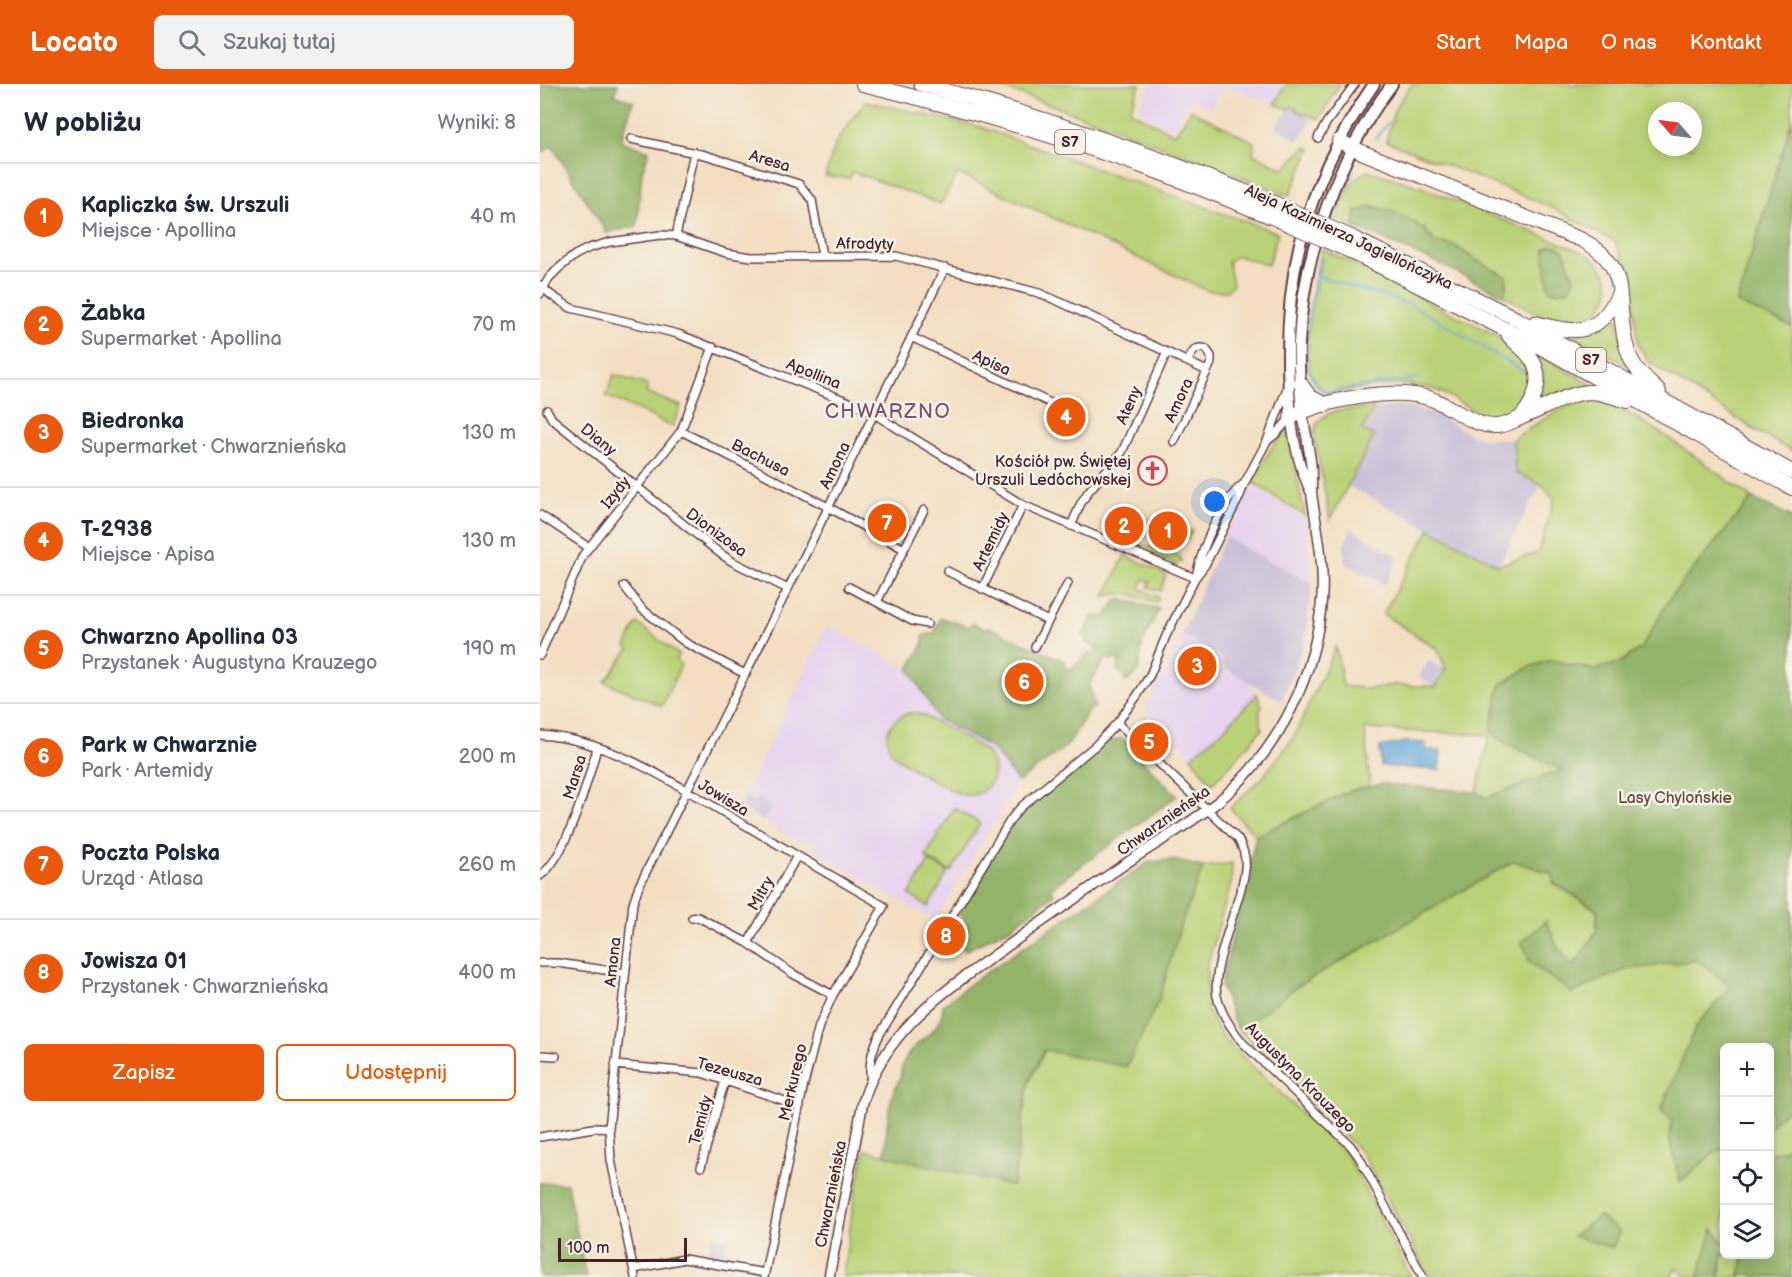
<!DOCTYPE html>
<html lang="pl">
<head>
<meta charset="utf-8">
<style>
	body { margin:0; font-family:"Balsamiq Sans",sans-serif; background:#f2f2f3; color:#1f2937 }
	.controls { position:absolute; right:18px; bottom:18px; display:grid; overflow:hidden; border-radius:9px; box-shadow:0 3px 15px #0003 }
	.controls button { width:54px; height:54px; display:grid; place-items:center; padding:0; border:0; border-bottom:2px solid #e0e1e3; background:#fff; color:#1f2937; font:30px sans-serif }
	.compass { position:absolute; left:1108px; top:18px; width:54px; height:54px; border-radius:50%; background:#fff; box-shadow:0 3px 15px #0003; rotate:298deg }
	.scale { position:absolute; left:18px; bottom:15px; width:129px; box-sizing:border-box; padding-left:6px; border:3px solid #4a1f2b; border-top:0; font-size:16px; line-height:21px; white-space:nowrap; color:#4a1f2b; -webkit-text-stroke:4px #f7f3e8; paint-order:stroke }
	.you { position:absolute; left:675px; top:418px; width:21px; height:21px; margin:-15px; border:4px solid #fff; border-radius:50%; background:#1a73e8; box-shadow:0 0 0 9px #1a73e833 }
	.badge { display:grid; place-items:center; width:39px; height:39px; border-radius:50%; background:#ea580c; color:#fff; font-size:20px; font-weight:700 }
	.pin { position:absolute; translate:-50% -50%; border:3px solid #fff; box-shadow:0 2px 6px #0006 }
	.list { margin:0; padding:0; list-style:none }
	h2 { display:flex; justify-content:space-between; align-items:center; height:78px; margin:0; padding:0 24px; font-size:26px }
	h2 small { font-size:20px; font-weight:400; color:#747a83 }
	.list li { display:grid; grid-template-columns:39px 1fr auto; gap:18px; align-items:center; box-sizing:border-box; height:108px; padding:0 24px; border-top:2px solid #e0e1e3 }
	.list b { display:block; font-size:22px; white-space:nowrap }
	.list p { margin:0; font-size:20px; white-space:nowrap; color:#747a83 }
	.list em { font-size:20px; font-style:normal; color:#747a83 }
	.actions { display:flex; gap:12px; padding:18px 24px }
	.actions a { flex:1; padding:14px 0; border:2px solid #ea580c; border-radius:9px; text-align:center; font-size:21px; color:#ea580c }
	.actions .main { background:#ea580c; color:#fff }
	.icon { flex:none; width:33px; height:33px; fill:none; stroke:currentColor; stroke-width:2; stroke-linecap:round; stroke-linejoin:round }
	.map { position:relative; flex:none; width:1252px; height:1193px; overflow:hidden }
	header { display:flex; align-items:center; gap:36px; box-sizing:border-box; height:84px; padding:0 30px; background:#ea580c; color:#fff }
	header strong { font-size:28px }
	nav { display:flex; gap:33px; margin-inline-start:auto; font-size:21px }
	.search { width:420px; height:54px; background:#f2f2f3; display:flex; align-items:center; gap:15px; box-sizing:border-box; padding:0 21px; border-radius:9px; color:#747a83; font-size:22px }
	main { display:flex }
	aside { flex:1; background:#fff }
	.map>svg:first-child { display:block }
	.built { fill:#e7d2ef }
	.industrial { fill:#c8bfd8 }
	.green { fill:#b9d176; stroke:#827850; stroke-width:1.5; fill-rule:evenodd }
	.forest { fill:#92b367; stroke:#6e6949; stroke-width:1.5 }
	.water { fill:#67a9db; stroke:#586483; stroke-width:1.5 }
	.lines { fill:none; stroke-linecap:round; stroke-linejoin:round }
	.stream { stroke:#67a9db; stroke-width:2 }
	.minor-casing { stroke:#633c42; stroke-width:10 }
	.tertiary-casing { stroke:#633c42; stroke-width:12 }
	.secondary-casing { stroke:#633c42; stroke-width:14 }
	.motorway-casing { stroke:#633c42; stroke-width:16 }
	.minor { stroke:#fff; stroke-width:7 }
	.tertiary { stroke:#fff; stroke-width:9 }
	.secondary { stroke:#fff; stroke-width:10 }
	.motorway { stroke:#fff; stroke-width:14 }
	.motorway-bridge-casing { stroke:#633c42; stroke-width:16; stroke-linecap:butt }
	.motorway-bridge { stroke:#fff; stroke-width:14 }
	.labels { text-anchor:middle; stroke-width:5; stroke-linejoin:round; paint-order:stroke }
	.shield { fill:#f7f3e8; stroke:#7e5f64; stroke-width:1.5 }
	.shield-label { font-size:15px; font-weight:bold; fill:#4a1f2b }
	.street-label { font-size:16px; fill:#4a1f2b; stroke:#f7f3e8 }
	.poi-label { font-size:16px; fill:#4a1f2b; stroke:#f7f3e8; text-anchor:end }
	.park-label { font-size:16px; fill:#664c3e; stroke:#f7f3e8 }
	.quarter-label { font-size:20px; letter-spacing:1.5px; fill:#7d526e; stroke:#f7f3e8 }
</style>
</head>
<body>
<header>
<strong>Locato</strong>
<div class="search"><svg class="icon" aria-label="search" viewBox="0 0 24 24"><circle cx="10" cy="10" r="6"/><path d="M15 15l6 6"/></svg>Szukaj tutaj</div>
<nav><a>Start</a><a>Mapa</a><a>O nas</a><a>Kontakt</a></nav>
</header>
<main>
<aside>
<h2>W pobliżu<small>Wyniki: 8</small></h2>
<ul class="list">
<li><span class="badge">1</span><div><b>Kapliczka św. Urszuli</b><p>Miejsce · Apollina</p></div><em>40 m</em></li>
<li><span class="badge">2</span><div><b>Żabka</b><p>Supermarket · Apollina</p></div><em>70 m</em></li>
<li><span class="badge">3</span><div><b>Biedronka</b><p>Supermarket · Chwarznieńska</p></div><em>130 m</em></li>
<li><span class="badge">4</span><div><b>T-2938</b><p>Miejsce · Apisa</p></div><em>130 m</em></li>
<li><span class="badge">5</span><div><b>Chwarzno Apollina 03</b><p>Przystanek · Augustyna Krauzego</p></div><em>190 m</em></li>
<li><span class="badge">6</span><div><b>Park w Chwarznie</b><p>Park · Artemidy</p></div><em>200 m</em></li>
<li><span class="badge">7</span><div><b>Poczta Polska</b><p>Urząd · Atlasa</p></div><em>260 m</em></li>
<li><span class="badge">8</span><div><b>Jowisza 01</b><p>Przystanek · Chwarznieńska</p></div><em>400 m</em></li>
</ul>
<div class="actions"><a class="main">Zapisz</a><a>Udostępnij</a></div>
</aside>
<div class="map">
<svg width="1252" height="1193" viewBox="0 0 1252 1193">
	<rect width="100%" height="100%" fill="#f7f3e8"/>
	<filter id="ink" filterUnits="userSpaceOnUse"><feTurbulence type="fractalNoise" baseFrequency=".0167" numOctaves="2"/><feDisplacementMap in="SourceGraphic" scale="12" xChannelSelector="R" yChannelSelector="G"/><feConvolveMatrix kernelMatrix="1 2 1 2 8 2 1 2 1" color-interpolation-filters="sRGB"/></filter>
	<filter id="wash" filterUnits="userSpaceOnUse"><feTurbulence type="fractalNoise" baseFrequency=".008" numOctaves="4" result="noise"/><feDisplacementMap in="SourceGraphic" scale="24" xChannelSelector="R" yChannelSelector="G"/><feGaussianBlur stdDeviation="1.35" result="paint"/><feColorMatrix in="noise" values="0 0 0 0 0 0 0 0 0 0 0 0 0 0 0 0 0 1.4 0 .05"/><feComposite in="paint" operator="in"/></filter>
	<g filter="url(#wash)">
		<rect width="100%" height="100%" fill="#f3dec2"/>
		<!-- built -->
		<path class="built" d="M612,0h134l-11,20 -52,-18 -13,23 -20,-10 -17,31 -36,-20z
			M713,402l52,33 7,65 -87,-47 15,-30h1z
			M287,542l82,43 30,51 53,28 26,34 -83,139 -121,-70 1,-6 -3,-5 -7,-2 -5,4 -37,-21 8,-14 -13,-8 -2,3 -8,-5 2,-4 -3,-2 47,-98 5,-1 3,-6 -3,-3z
			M641,552l8,2 33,19v9l27,14 8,14 -34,36 -32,27 -13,-19 -27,-20 -6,-10 22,-40z"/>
		<!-- industrial -->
		<path class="industrial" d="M751,21l21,15 -14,21 -22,-14z
			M858,322l33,6 39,22 14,5h29l3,34 25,11 -43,81 -149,-79 26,-50 -11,-6 11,-21z
			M811,445l48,28 -14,28 -40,-22 -1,-17z
			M685,453l87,47 -6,54 -24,63 -60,-35v-9l-33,-19 -8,-2z
			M888,577l18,8 -10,18 -17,-10z
			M205,712l11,6 2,-4 14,9 -9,14 -24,-14z
			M172,1151l17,3 -4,17 -17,-3z"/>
		<!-- green -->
		<path class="green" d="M451,0h149l-10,27 45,23 16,-24 63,32 -1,12 31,15 21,-22 6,2 -22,47 -185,-72z
			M746,0h54l-21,35 -17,-6 -11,-7 -2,3 -14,-5z
			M872,0h380v36l-55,182 55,25v124l-34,-19 -109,-70 -11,-17 -8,-71 -15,-32 -66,-36 -163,-65 9,-33zM1117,27h36v36h-36z
			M325,17l115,26 298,106 -10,32 -31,-9 -9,6 5,22 -6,7h-19l-250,-118 -17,31 -88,-32 -3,6 -25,-2 11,-34z
			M830,87l51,16 162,65c6,4 14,8 18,14 21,27 -4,56 -34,56 -21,-1 -45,-17 -64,-27l4,-8 -31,-27 -21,-14 -21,-5 -10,-13 -51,-22 -17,6 -2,15 -17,-8c8,-18 11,-43 33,-48zM1024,167l4,12 -19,27 -1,-11z
			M782,165c39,17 76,38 114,57 28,14 61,26 85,47 11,11 17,32 7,45 -7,11 -16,18 -30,19 -22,1 -42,-20 -62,-27 -36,-12 -73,-2 -109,4 -7,-7 -14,-13 -17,-23 -9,-28 5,-93 12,-122z
			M1076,226l11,55 -53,-29z
			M997,270l56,31 -22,4 -38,18c10,-22 15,-30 4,-53z
			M74,291l34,10 -2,8 35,13 -9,21 -31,-16 -35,-15z
			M1049,315c45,7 123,71 163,99l-80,97 -30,52 -23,16 -25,7 -43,-10 -51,26 -9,45 7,8 65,31 -77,28 -9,-6 12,-57 -124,-6 5,57 -21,5 -93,45 -26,-28 33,-31 30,-39 43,-91 7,39 24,3 27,-4 42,2 10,-18 -9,-20 -54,-35 47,-85 68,36 40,-12 16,-53 -13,-16 -25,-11 -3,-34 49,-31z
			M834,324l-12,22 12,6 -44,84 -16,-85c2,-29 38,-25 60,-27z
			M747,345l18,87 -53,-34 20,-35z
			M612,434l36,14 4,-1 -5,9 -3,1c-11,-1 -50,-4 -32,-23z
			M585,456l54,16 3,5 -6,4 -50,-21z
			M585,471l41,19 -5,17 -13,-4 2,-5 -6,-3 -5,9 19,9v4l-3,1 -29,-9 -21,3z
			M97,539l42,32 -3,5 5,5 -19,41 -57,-24 24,-33 -3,-3z
			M717,610l5,12 -3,7 3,16 -28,32 -22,23 -21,-27 32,-27z
			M373,629l10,2c14,9 56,28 65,39 9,10 7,25 -2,34 -7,7 -17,9 -26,6 -15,-7 -59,-30 -68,-41 -5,-8 -7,-18 -2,-26 5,-10 13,-13 23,-14z
			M414,724l26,15 -29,49 -26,-15z
			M389,777l19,11 -20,35 -19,-12z
			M974,777l39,13v9l44,27v21l-24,35 -15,-18 -12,-26 26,71 52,-23 73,-10 35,26 -36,40 -27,111 11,45 34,-29 10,-5v96l-11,-15 -15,48h-10l-13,-9 -3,9h-242l-68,-124 -123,-123 59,-44z
			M692,779l-1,20 -24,83v45l17,28 124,118 63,120h-568l11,-78 11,-49 148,35 15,-100 17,-35 137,-129 21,-54z
			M1252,1022v45l-3,-3 -19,6v-28z
			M1184,1167v3l19,1 -3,22h-21z"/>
		<!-- forest -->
		<path class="forest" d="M0,0h78l-4,11 19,6 -12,40 28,10 -7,21 -5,54 -32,7 -1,-5 -52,-82 -12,8z
			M1252,36v207l-55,-24z
			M833,122c26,7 46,14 61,35l21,5 21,14 30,16 1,11 -4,8 -63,-31 -86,-37 2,-15z
			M1011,161l7,1 6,5 10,28 -1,6 -5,5 -9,2 -10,-2 -4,-28v-14z
			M1212,414l40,19v589l-22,20v-78h-46v100l-10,5 -34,29 -11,-45 3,-16 -11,-11 35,-84 35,-40 -34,-26 -73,10 -52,23 -42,-30 -8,-21 24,-21 12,27 15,18 24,-35v-21l-44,-28v-8l-39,-13 -216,125 -59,44 -4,-5 -14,-40 35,-149 94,-45 31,-7 96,8 9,6 76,-28 -64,-31 -7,-9 9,-45 29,-18 22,-7 43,10 25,-7 23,-16 30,-52z
			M581,515l38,10c-5,10 -11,20 -15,31 -8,17 4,30 -19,42l-2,-8 -6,-4 2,-11 -9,1 -4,-3 -17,28 6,22 -7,4 -20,34 -50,37 -26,-34 -53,-28 -30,-51 14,-24v-9l11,-3 7,-15 28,9 4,-4 10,6 5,-2 76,34 2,7 4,1 5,-3 11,-11 13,-5 -13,-7 -3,-9 10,-18 12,1 11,-16z
			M581,654l11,8 3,7 42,43 -126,92 3,6 -41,32 -48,25 -6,-11 8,-14 -2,-6 -6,-7 55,-92 14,-15 76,-62z
			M632,776l31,7 -21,54 -23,79 -33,67 -82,-17 -16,35 -15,101 -129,-31c3,-10 1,-18 3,-28 1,-9 2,-18 4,-27 2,-8 6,-15 9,-22 1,-4 1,-9 3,-14 9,-25 39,-28 40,-59l28,-22 178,-121z
			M1250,1064l2,3v126h-38l-3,-2 -11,2 3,-22 27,-1v-100z
			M0,1099l27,1 19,93h-46z
			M1059,1132l21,16 -8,16 -39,-12z
			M1173,1144l11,16 -5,33h-21z"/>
		<!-- water -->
		<path class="water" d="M865,658l21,1v7l15,1 -2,19 -58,-4 -1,-19z"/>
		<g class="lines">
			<!-- stream -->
			<path class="stream" d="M835,55l13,-16
				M793,135l21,-49
				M782,175c-8,28 -33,121 5,133l93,-14
				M777,192l95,29 113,67"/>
		</g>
	</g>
	<g filter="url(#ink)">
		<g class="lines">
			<defs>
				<path id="minor" d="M778,54l9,-16 28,-38
					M91,55l74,16 94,29 13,16 10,56
					M136,152l18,-84
					M0,201l11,10 20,13 107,26 186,74 159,97 172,73
					M0,210l9,-16 10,-10 16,-13 14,-7 21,-6 50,-7 16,1 50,17 25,4 145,-1 143,37 21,9 147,69
					M371,253l152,72
					M7,326l5,9 169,135 12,8 55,27
					M141,347l147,76 76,42
					M727,357l9,-7 15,-17
					M634,358l37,-79v-7l-5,-7c-11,-4 -14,4 -18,12
					M0,431l48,32
					M531,442l10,-23 7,-11 34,-40 45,-100
					M407,487l101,50
					M657,488c6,-27 24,-69 45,-87
					M84,502l18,23 44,34 59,31
					M309,503l63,34 15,3
					M442,505l41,-84
					M337,518l47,-92
					M495,563l33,-64
					M0,571l43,-100 98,-124 32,-84
					M577,639l121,116c11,19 8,32 2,53 -7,26 -28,78 -23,104 4,18 15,34 27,48l106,101 9,12 64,120
					M0,651c70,4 139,51 198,86 49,29 97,57 146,85l-51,89 -14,31 -15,58 -40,193
					M0,792c27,-19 48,-96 57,-128
					M152,834l6,-1 50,26 45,31 40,21
					M208,859l49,-87
					M0,879h18l67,10
					M0,971l16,1
					M75,981l87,8 98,33
					M331,998c-3,-18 1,-32 9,-48l131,-215 10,-12 75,-62 21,-22 20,-27 13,-21 16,-39 29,-58 10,-13 34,-67 6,-16 22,-41 20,-53
					M0,1053l59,-10 10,1
					M161,1083l24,-87
					M94,1185l50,-10 81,14
					M95,1193l-24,-117 -2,-32 24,-225 6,-17 167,-333 139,-285"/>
				<path id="tertiary" d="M751,333c3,27 8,51 20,75
					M289,1193l34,-175c20,-65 69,-102 122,-140 51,-36 101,-72 152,-106 28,-18 57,-35 83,-56 60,-51 97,-126 102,-205 2,-34 -5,-65 -10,-98 -1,-11 0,-22 -1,-32 -2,-18 -6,-36 -9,-54"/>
				<path id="secondary" d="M762,327c-2,-22 -4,-45 -3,-68 4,-91 39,-186 93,-259
					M751,333c-12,-128 9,-226 83,-333"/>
				<path id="motorway" d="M323,0c98,24 195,52 290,86 40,15 79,31 119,47
					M381,0c121,32 239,73 355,120
					M799,57l25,12 218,87c54,28 30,65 46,112 6,18 18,27 31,40
					M811,153l160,79 281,156
					M808,166l200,101 244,137
					M995,239c41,11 64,14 84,-30
					M969,252c6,7 14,12 20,20 16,19 7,43 -7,60
					M760,299l10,14 16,8
					M751,333c33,-17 108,-32 143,-17 20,8 40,27 63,26 11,-1 20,-7 30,-11 20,-8 43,-23 65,-23 12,1 24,6 36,9"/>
			</defs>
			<!-- minor casing -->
			<use href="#minor" class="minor-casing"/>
			<!-- tertiary casing -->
			<use href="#tertiary" class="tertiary-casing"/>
			<!-- secondary casing -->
			<use href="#secondary" class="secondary-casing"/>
			<!-- motorway casing -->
			<use href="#motorway" class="motorway-casing"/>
			<!-- minor -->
			<use href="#minor" class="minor"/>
			<!-- tertiary -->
			<use href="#tertiary" class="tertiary"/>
			<!-- secondary -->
			<use href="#secondary" class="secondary"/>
			<!-- motorway -->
			<use href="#motorway" class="motorway"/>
			<defs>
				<path id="motorway-bridge" d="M736,120l75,33
					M732,133l76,33"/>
			</defs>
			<!-- motorway-bridge casing -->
			<use href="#motorway-bridge" class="motorway-bridge-casing"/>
			<!-- motorway-bridge -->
			<use href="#motorway-bridge" class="motorway-bridge"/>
		</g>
	</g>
	<!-- icons -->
	<defs>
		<symbol id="church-ring" viewBox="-11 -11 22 22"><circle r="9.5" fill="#f7f3e8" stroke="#d1495b" stroke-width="1.5"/><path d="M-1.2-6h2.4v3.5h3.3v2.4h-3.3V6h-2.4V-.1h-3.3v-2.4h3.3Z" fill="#d1495b"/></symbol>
	</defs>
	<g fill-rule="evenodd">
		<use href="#church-ring" x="596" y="370" width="33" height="33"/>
	</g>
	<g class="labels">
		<!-- shield labels -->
		<g class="shield">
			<rect x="515" y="46" width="30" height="24" rx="4.5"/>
			<rect x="1036" y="264" width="30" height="24" rx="4.5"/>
		</g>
		<g class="shield-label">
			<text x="530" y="63">S7</text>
			<text x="1051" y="281">S7</text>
		</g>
		<!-- street labels -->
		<g class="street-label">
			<text transform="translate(230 76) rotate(17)" y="6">Aresa</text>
			<text transform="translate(809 152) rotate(25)" y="6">Aleja Kazimierza Jagiellończyka</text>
			<text transform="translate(325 159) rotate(1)" y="6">Afrodyty</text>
			<text transform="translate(452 278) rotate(25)" y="6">Apisa</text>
			<text transform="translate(274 289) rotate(22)" y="6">Apollina</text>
			<text transform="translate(638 316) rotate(-65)" y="6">Amora</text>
			<text transform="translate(588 321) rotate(-66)" y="6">Ateny</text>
			<text transform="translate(59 355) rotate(39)" y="6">Diany</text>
			<text transform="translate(221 373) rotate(27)" y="6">Bachusa</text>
			<text transform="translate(294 381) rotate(-64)" y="6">Amona</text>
			<text transform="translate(75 408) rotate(-51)" y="6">Izydy</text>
			<text transform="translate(177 448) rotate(36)" y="6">Dionizosa</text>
			<text transform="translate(450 457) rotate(-64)" y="6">Artemidy</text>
			<text transform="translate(34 693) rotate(-73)" y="6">Marsa</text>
			<text transform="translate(184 713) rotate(31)" y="6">Jowisza</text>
			<text transform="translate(623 736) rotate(-35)" y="6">Chwarznieńska</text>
			<text transform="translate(220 809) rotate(-60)" y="6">Mitry</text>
			<text transform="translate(72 878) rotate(-84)" y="6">Amona</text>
			<text transform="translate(190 987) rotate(16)" y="6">Tezeusza</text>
			<text transform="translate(761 993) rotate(45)" y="6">Augustyna Krauzego</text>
			<text transform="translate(252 998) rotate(-77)" y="6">Merkurego</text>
			<text transform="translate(160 1036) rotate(-75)" y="6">Temidy</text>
			<text transform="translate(290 1110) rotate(-79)" y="6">Chwarznieńska</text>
		</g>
		<!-- poi labels -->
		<g class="poi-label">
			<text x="591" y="383">Kościół pw. Świętej<tspan x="591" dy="18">Urszuli Ledóchowskej</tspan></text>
		</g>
		<!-- park labels -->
		<g class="park-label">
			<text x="1135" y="719">Lasy Chylońskie</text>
		</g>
		<!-- quarter labels -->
		<g class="quarter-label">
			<text x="348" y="334">CHWARZNO</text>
		</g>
	</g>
</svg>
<div class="controls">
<button>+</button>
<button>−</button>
<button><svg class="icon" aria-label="locate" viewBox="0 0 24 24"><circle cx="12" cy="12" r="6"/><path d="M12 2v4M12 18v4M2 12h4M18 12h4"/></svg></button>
<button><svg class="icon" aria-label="layers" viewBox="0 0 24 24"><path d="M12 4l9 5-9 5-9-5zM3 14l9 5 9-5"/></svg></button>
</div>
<svg class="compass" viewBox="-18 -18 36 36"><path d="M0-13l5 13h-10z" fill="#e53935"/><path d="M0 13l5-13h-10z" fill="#747a83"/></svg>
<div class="scale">100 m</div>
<div class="you"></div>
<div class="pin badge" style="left:628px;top:447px">1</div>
<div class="pin badge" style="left:584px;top:442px">2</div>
<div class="pin badge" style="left:657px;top:582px">3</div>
<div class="pin badge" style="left:526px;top:333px">4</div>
<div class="pin badge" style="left:609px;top:658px">5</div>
<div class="pin badge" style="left:484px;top:598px">6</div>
<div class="pin badge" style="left:347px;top:439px">7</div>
<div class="pin badge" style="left:406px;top:852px">8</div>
</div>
</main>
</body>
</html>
